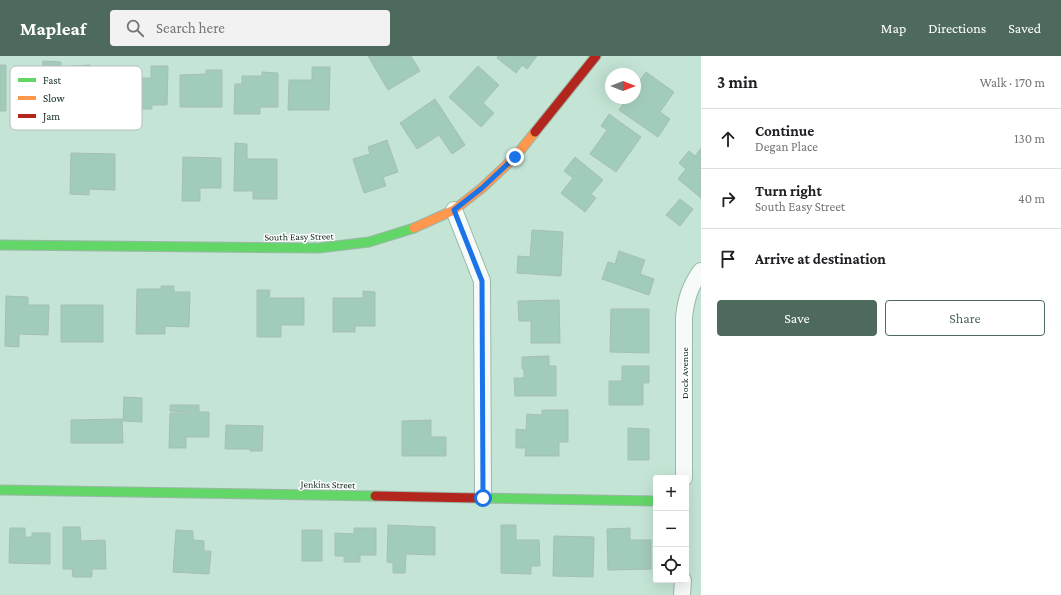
<!DOCTYPE html>
<html lang="en">
<head>
<meta charset="utf-8">
<style>
	body { margin:0; font-family:"Crimson Pro",serif; background:#f2f2f2; color:#202124 }
	.controls { position:absolute; right:12px; bottom:12px; display:grid; overflow:hidden; border-radius:4px; box-shadow:0 4px 16px #0002 }
	.controls button { width:36px; height:36px; display:grid; place-items:center; padding:0; border:0; border-bottom:1px solid #e0e0e0; background:#fff; color:#202124; font:20px sans-serif }
	.compass { position:absolute; left:605px; top:12px; width:36px; height:36px; border-radius:50%; background:#fff; box-shadow:0 4px 16px #0002; rotate:90deg }
	.stop { position:absolute; width:12px; height:12px; margin:-9px; border:3px solid #1a73e8; border-radius:50%; background:#fff }
	.stop.end { background:#1a73e8; border-color:#fff; box-shadow:0 1px 4px #0008 }
	.list { margin:0; padding:0; list-style:none }
	h2 { display:flex; justify-content:space-between; align-items:center; height:52px; margin:0; padding:0 16px; font-size:17px }
	h2 small { font-size:13px; font-weight:400; color:#757577 }
	.list li { display:grid; grid-template-columns:26px 1fr auto; gap:12px; align-items:center; box-sizing:border-box; height:60px; padding:0 16px; border-top:1px solid #e0e0e0 }
	.list b { display:block; font-size:15px; white-space:nowrap }
	.list p { margin:0; font-size:13px; white-space:nowrap; color:#757577 }
	.list em { font-size:13px; font-style:normal; color:#757577 }
	.actions { display:flex; gap:8px; padding:12px 16px }
	.actions a { flex:1; padding:9px 0; border:1px solid #4e6a5d; border-radius:4px; text-align:center; font-size:14px; color:#4e6a5d }
	.actions .main { background:#4e6a5d; color:#fff }
	.icon { flex:none; width:22px; height:22px; fill:none; stroke:currentColor; stroke-width:2; stroke-linecap:round; stroke-linejoin:round }
	.map { position:relative; flex:none; width:701px; height:539px; overflow:hidden }
	header { display:flex; align-items:center; gap:24px; box-sizing:border-box; height:56px; padding:0 20px; background:#4e6a5d; color:#fff }
	header strong { font-size:19px }
	nav { display:flex; gap:22px; margin-inline-start:auto; font-size:14px }
	.search { width:280px; height:36px; background:#f2f2f2; display:flex; align-items:center; gap:10px; box-sizing:border-box; padding:0 14px; border-radius:4px; color:#757577; font-size:15px }
	main { display:flex }
	aside { flex:1; background:#fff }
	.map>svg:first-child { display:block }
	.building { fill:#a2ccba; stroke:#a6bfb3 }
	.lines { fill:none; stroke-linecap:round; stroke-linejoin:round }
	.street-casing { stroke:#9db6aa; stroke-width:18 }
	.fast-casing { stroke:#9db6aa; stroke-width:11 }
	.slow-casing { stroke:#9db6aa; stroke-width:11 }
	.jam-casing { stroke:#9db6aa; stroke-width:11 }
	.street { stroke:#f6fbf9; stroke-width:16 }
	.fast { stroke:#63d668; stroke-width:9 }
	.slow { stroke:#ff974d; stroke-width:9 }
	.jam { stroke:#b3261e; stroke-width:9 }
	.route { stroke:#1a73e8; stroke-width:5 }
	.labels { text-anchor:middle; stroke-width:3; stroke-linejoin:round; paint-order:stroke }
	.street-label { font-size:10px; fill:#0f271d; stroke:#fff }
	.key { fill:#fff; stroke:#b7bebb; stroke-width:1 }
	.key-label { font-size:11px; fill:#0f271d }
</style>
</head>
<body>
<header>
<strong>Mapleaf</strong>
<div class="search"><svg class="icon" aria-label="search" viewBox="0 0 24 24"><circle cx="10" cy="10" r="6"/><path d="M15 15l6 6"/></svg>Search here</div>
<nav><a>Map</a><a>Directions</a><a>Saved</a></nav>
</header>
<main>
<div class="map">
<svg width="701" height="539" viewBox="0 0 701 539">
	<rect width="100%" height="100%" fill="#c4e5d5"/>
	<!-- building -->
	<path class="building" d="M368,0h43l9,15 -32,19z
		M498,0h39l-10,13 -5,-4 -6,8 -19,-15z
		M43,5l18,1 -1,47 -42,-1v-30h24z
		M0,9h6v46h-6z
		M90,9v13h20v16h-16v13h15v14h-38v-55z
		M151,10h17l-1,39h-15v4h-24l1,-31h22z
		M478,10l21,19 -16,18 11,10 -13,14 -32,-30z
		M312,11h18l-1,43h-41l1,-30h23z
		M206,14h16v37h-42v-32l26,-1z
		M262,16l16,1v34h-18v7h-26l1,-30h7v-8h20z
		M646,16l28,20 -14,20 10,7 -12,18 -39,-27 8,-12h8v-11z
		M435,43l30,46 -13,9 -13,-19 -22,14 -17,-26z
		M609,58l32,23 -25,35 -26,-18 17,-24 -6,-4z
		M387,84l11,32 -15,5 3,9 -22,7 -11,-34 17,-5 -2,-7z
		M235,87l12,1v15h30v40h-24v-8h-19z
		M701,92v50l-23,-19 8,-10 -7,-6 10,-12 6,5z
		M71,97l44,1v36l-26,-1v6l-19,-1z
		M183,101l38,1v30h-21v13h-18z
		M575,101l28,23 -12,14 5,4 -11,14 -24,-19 12,-15 -9,-7z
		M680,143l13,10 -13,17 -14,-11z
		M532,174l31,2 -2,44 -44,-3 1,-17 12,1z
		M619,195l26,9 -5,14 14,5 -5,16 -47,-16 6,-17 7,2z
		M161,230h13v6h16l-1,35 -24,-1v8h-29l1,-45h24z
		M257,234h13l-1,8h35v27h-23v12h-24z
		M363,235l12,1v34h-20v6h-22v-34h30z
		M6,240l22,1v8h21l-1,30 -29,-1v13l-14,-1z
		M559,244l1,43h-29v-22h-12l-1,-20z
		M61,249h42v37h-42z
		M611,253h38v44l-39,-1z
		M549,300v10h7v30h-41l-1,-18h10v-9h-2v-12z
		M622,310h27v17h-6v22h-34v-24h13z
		M124,341l18,1v24l-19,-1z
		M170,349h16v7l-16,-1z
		M187,349h12v7h10v25h-23v11h-17l1,-35h17z
		M542,354h26v32h-9v14h-34l1,-8h-10v-19l10,1 1,-16 15,1z
		M122,363l1,24h-52v-23z
		M431,364v17h15v19h-44v-35z
		M226,369l37,1 -1,25h-12v-2h-25z
		M628,372l21,1v31h-21z
		M388,469l47,2v28l-29,-1 -1,19h-12v-10l-6,-1z
		M501,469h15v15h23l1,26h-9v8l-30,-1z
		M63,471h17l1,14 24,-1 1,29h-14v8h-19l-1,-8h-9z
		M10,472h15v9h7v-4h18v31l-41,-1z
		M354,472h22v27h-16v7h-16v-6h-9v-23l19,1z
		M630,472v12h21v29l-43,1 -1,-41z
		M176,474l17,1v9l11,1v10h7l-2,23 -36,-2z
		M302,474h20v31h-20z
		M554,480l40,1 -1,40 -40,-1z"/>
	<g class="lines">
		<defs>
			<path id="street" d="M454,154l28,71 1,217
				M684,422v-161c2,-18 6,-31 17,-46
				M682,539l1,-15"/>
			<path id="fast" d="M0,189l319,3 50,-6 45,-14
				M0,434l375,6
				M477,442l179,3"/>
			<path id="slow" d="M414,172l40,-18 28,-22 33,-31 20,-25"/>
			<path id="jam" d="M535,76l61,-76
				M375,440l102,2"/>
		</defs>
		<!-- street casing -->
		<use href="#street" class="street-casing"/>
		<!-- fast casing -->
		<use href="#fast" class="fast-casing"/>
		<!-- slow casing -->
		<use href="#slow" class="slow-casing"/>
		<!-- jam casing -->
		<use href="#jam" class="jam-casing"/>
		<!-- street -->
		<use href="#street" class="street"/>
		<!-- fast -->
		<use href="#fast" class="fast"/>
		<!-- slow -->
		<use href="#slow" class="slow"/>
		<!-- jam -->
		<use href="#jam" class="jam"/>
	</g>
	<g class="lines">
		<!-- route -->
		<path class="route" d="M483,442l-1,-217 -28,-71 28,-22 33,-31"/>
	</g>
	<g class="labels">
		<!-- street labels -->
		<g class="street-label">
			<text transform="translate(299 180) rotate(-1)" y="4">South Easy Street</text>
			<text transform="translate(684 317) rotate(-90)" y="4">Dock Avenue</text>
			<text transform="translate(328 428) rotate(1)" y="4">Jenkins Street</text>
		</g>
	</g>
	<!-- legend -->
	<rect x="10" y="10" width="132" height="64" rx="6" class="key"/>
	<rect x="18" y="22" width="18" height="4" fill="#63d668"/>
	<rect x="18" y="40" width="18" height="4" fill="#ff974d"/>
	<rect x="18" y="58" width="18" height="4" fill="#b3261e"/>
	<g class="key-label">
		<text x="43" y="28">Fast</text>
		<text x="43" y="46">Slow</text>
		<text x="43" y="64">Jam</text>
	</g>
</svg>
<div class="controls">
<button>+</button>
<button>−</button>
<button><svg class="icon" aria-label="locate" viewBox="0 0 24 24"><circle cx="12" cy="12" r="6"/><path d="M12 2v4M12 18v4M2 12h4M18 12h4"/></svg></button>
</div>
<svg class="compass" viewBox="-18 -18 36 36"><path d="M0-13l5 13h-10z" fill="#e53935"/><path d="M0 13l5-13h-10z" fill="#757577"/></svg>
<div class="stop" style="left:483px;top:442px"></div>
<div class="stop end" style="left:515px;top:101px"></div>
</div>
<aside>
<h2>3 min<small>Walk · 170 m</small></h2>
<ul class="list">
<li><svg class="icon" aria-label="ahead" viewBox="0 0 24 24"><path d="M12 20V5M6 11l6-6 6 6"/></svg><div><b>Continue</b><p>Degan Place</p></div><em>130 m</em></li>
<li><svg class="icon" aria-label="right" viewBox="0 0 24 24"><path d="M7 20v-9h11M14 6l5 5-5 5"/></svg><div><b>Turn right</b><p>South Easy Street</p></div><em>40 m</em></li>
<li><svg class="icon" aria-label="arrive" viewBox="0 0 24 24"><path d="M6 21V4h12l-3 4 3 4H6"/></svg><div><b>Arrive at destination</b></div></li>
</ul>
<div class="actions"><a class="main">Save</a><a>Share</a></div>
</aside>
</main>
</body>
</html>
